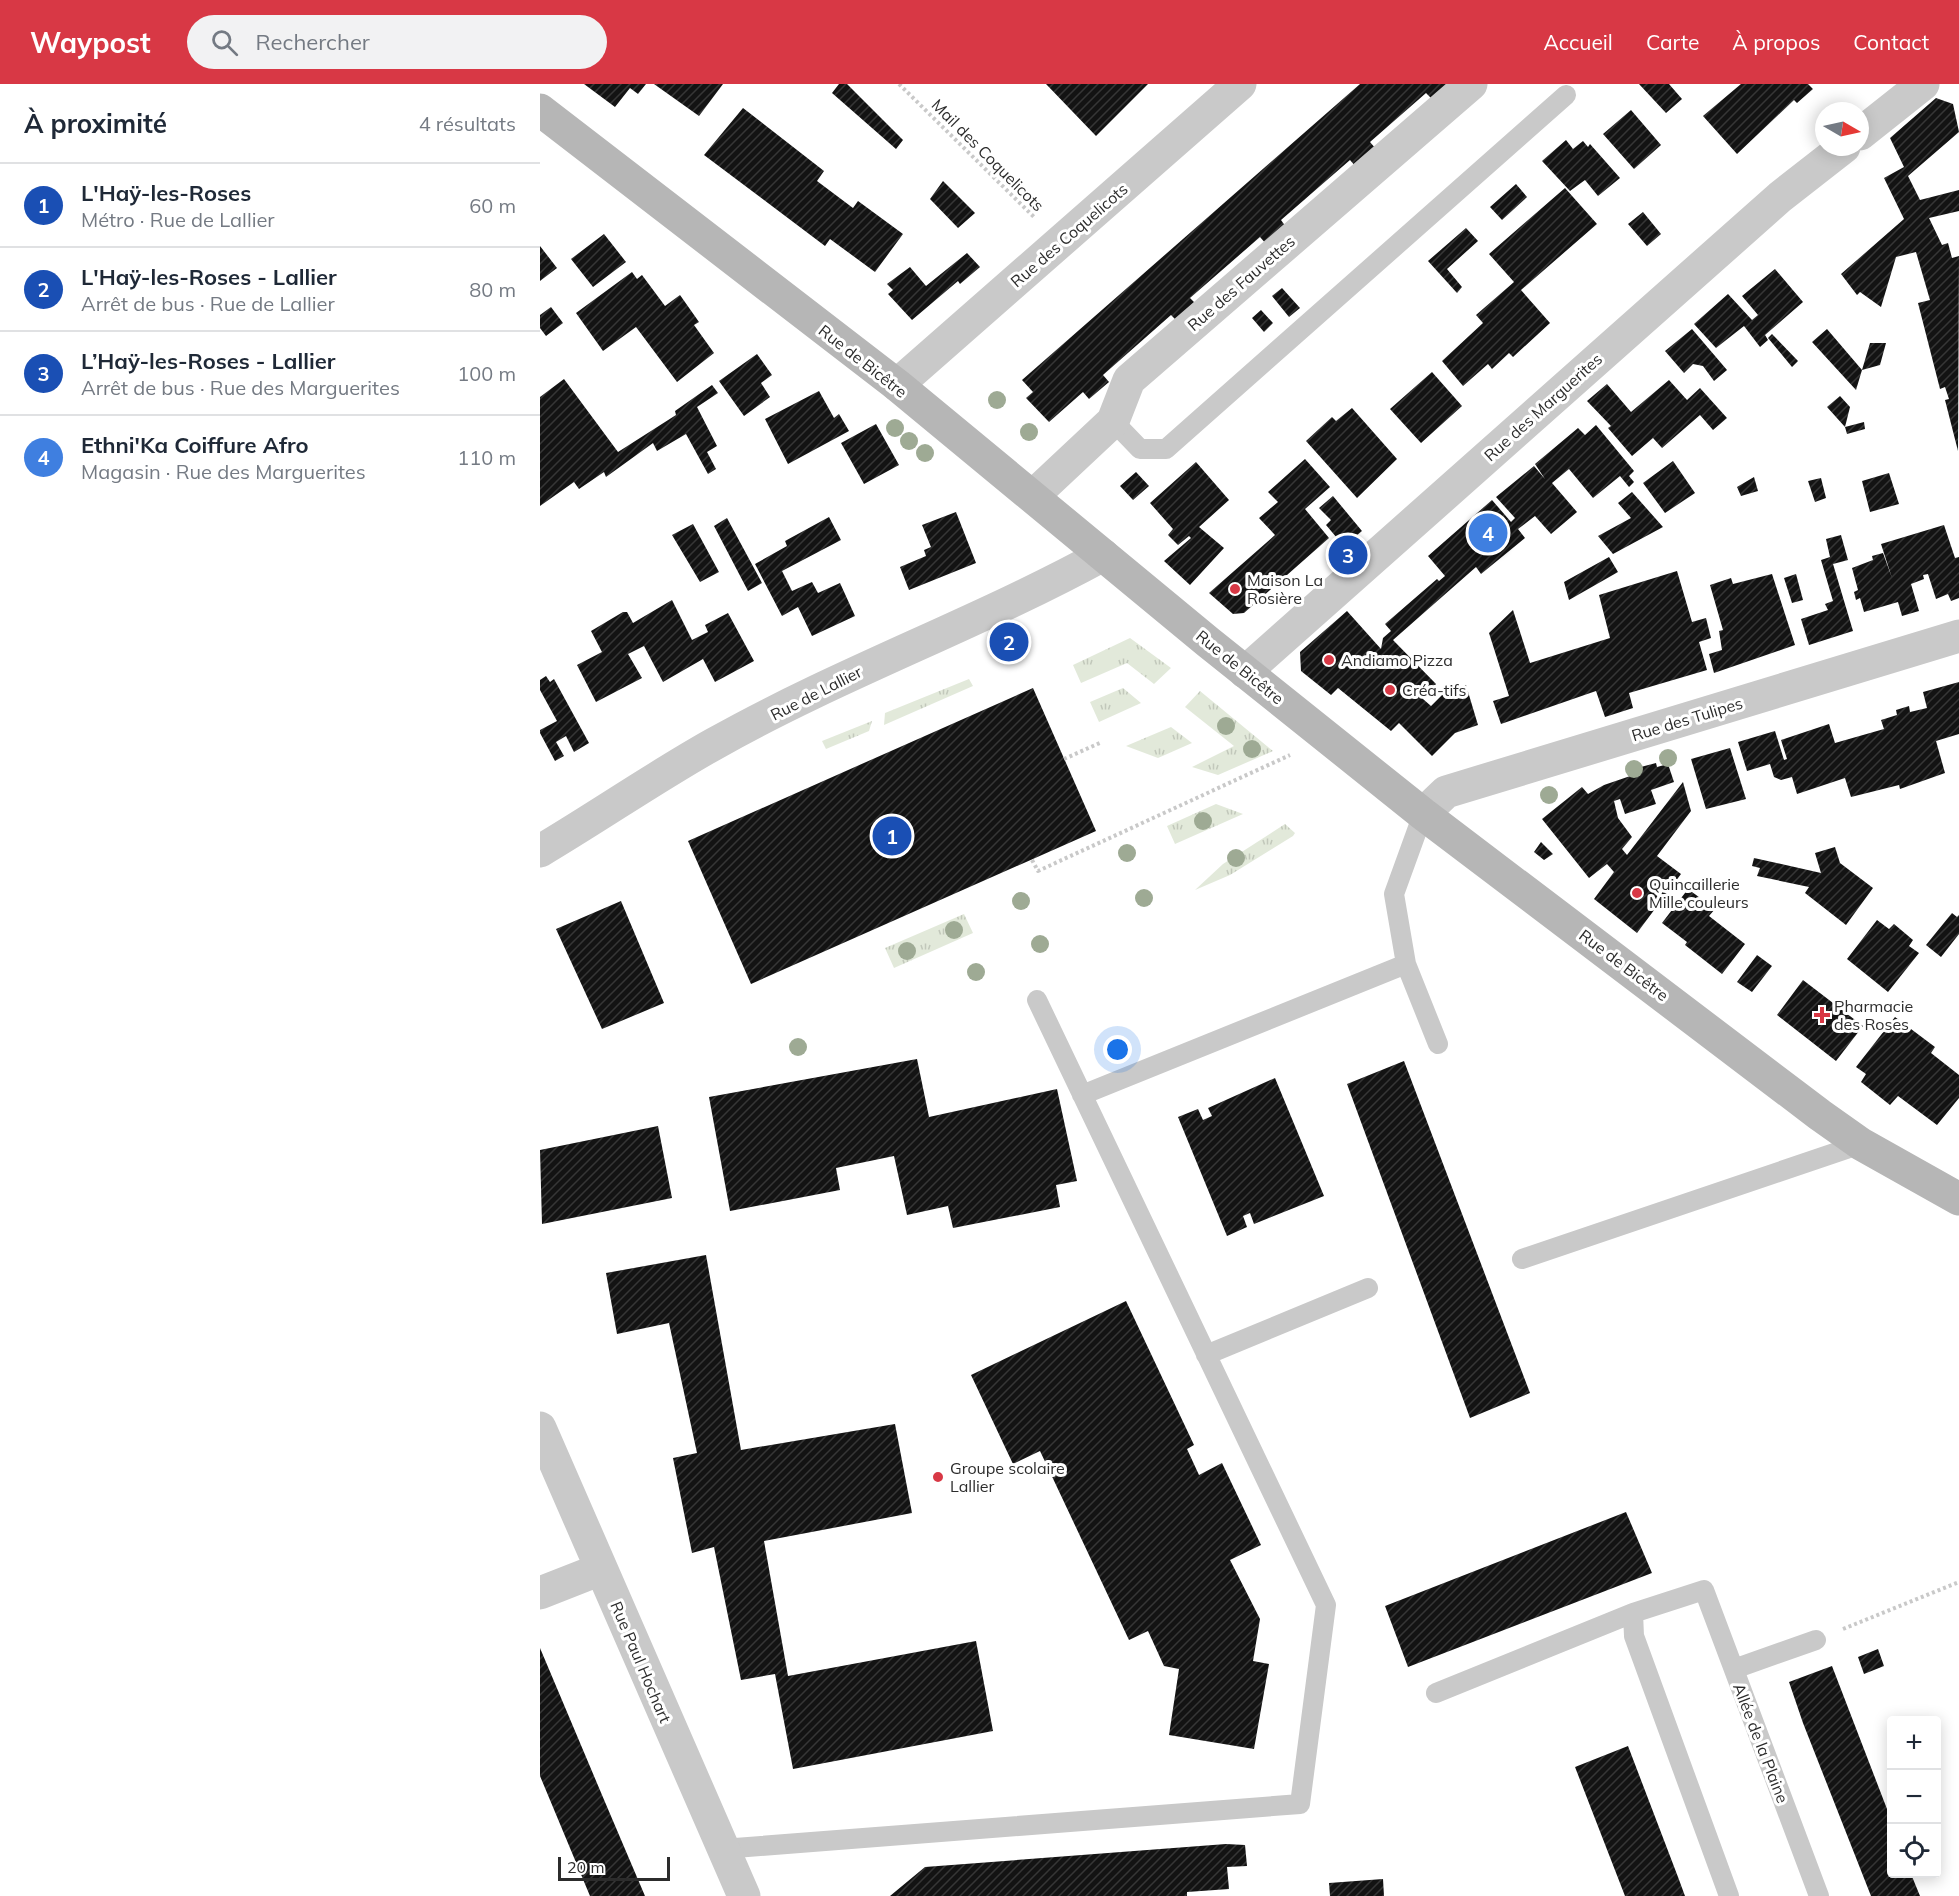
<!DOCTYPE html>
<html lang="fr">
<head>
<meta charset="utf-8">
<style>
	body { margin:0; font-family:Mulish,sans-serif; background:#f2f2f3; color:#1f2937 }
	.controls { position:absolute; right:18px; bottom:18px; display:grid; overflow:hidden; border-radius:6px; box-shadow:0 3px 15px #0003 }
	.controls button { width:54px; height:54px; display:grid; place-items:center; padding:0; border:0; border-bottom:2px solid #e0e1e3; background:#fff; color:#1f2937; font:30px sans-serif }
	.compass { position:absolute; left:1275px; top:18px; width:54px; height:54px; border-radius:50%; background:#fff; box-shadow:0 3px 15px #0003; rotate:99deg }
	.scale { position:absolute; left:18px; bottom:15px; width:112px; box-sizing:border-box; padding-left:6px; border:3px solid #2c2c2c; border-top:0; font-size:16px; line-height:21px; white-space:nowrap; color:#2c2c2c; -webkit-text-stroke:4px #fff; paint-order:stroke }
	.you { position:absolute; left:578px; top:966px; width:21px; height:21px; margin:-15px; border:4px solid #fff; border-radius:50%; background:#1a73e8; box-shadow:0 0 0 9px #1a73e833 }
	.badge { display:grid; place-items:center; width:39px; height:39px; border-radius:50%; background:#d83845; color:#fff; font-size:20px; font-weight:700 }
	.pin { position:absolute; translate:-50% -50%; border:3px solid #fff; box-shadow:0 2px 6px #0006 }
	.list { margin:0; padding:0; list-style:none }
	h2 { display:flex; justify-content:space-between; align-items:center; height:78px; margin:0; padding:0 24px; font-size:26px }
	h2 small { font-size:20px; font-weight:400; color:#747a83 }
	.list li { display:grid; grid-template-columns:39px 1fr auto; gap:18px; align-items:center; box-sizing:border-box; height:84px; padding:0 24px; border-top:2px solid #e0e1e3 }
	.list b { display:block; font-size:22px; white-space:nowrap }
	.list p { margin:0; font-size:20px; white-space:nowrap; color:#747a83 }
	.list em { font-size:20px; font-style:normal; color:#747a83 }
	.icon { flex:none; width:33px; height:33px; fill:none; stroke:currentColor; stroke-width:2; stroke-linecap:round; stroke-linejoin:round }
	.map { position:relative; flex:none; width:1419px; height:1812px; overflow:hidden }
	header { display:flex; align-items:center; gap:36px; box-sizing:border-box; height:84px; padding:0 30px; background:#d83845; color:#fff }
	header strong { font-size:28px }
	nav { display:flex; gap:33px; margin-inline-start:auto; font-size:21px }
	.search { width:420px; height:54px; background:#f2f2f3; display:flex; align-items:center; gap:15px; box-sizing:border-box; padding:0 21px; border-radius:33px; color:#747a83; font-size:22px }
	main { display:flex }
	aside { flex:1; background:#fff }
	.map>svg:first-child { display:block }
	.grass { fill:url(#grass-tufts) }
	.building { fill:url(#building-hatch) }
	.lines { fill:none; stroke-linecap:round; stroke-linejoin:round }
	.path { stroke:#c9c9c9; stroke-width:4; stroke-dasharray:3 3; stroke-linecap:butt }
	.lane { stroke:#c9c9c9; stroke-width:20 }
	.street { stroke:#c9c9c9; stroke-width:33 }
	.secondary { stroke:#b6b6b6; stroke-width:33 }
	.tree { fill:#9eaa94 }
	.poi-dot { fill:#d83845; stroke:#fff; stroke-width:2 }
	.labels { text-anchor:middle; stroke-width:6; stroke-linejoin:round; paint-order:stroke }
	.street-label { font-size:16px; fill:#2c2c2c; stroke:#fff }
	.poi-label { font-size:16px; fill:#2c2c2c; stroke:#fff; text-anchor:start }
</style>
</head>
<body>
<header>
<strong>Waypost</strong>
<div class="search"><svg class="icon" aria-label="search" viewBox="0 0 24 24"><circle cx="10" cy="10" r="6"/><path d="M15 15l6 6"/></svg>Rechercher</div>
<nav><a>Accueil</a><a>Carte</a><a>À propos</a><a>Contact</a></nav>
</header>
<main>
<aside>
<h2>À proximité<small>4 résultats</small></h2>
<ul class="list">
<li><span class="badge" style="background:#1a4fb4">1</span><div><b>L'Haÿ-les-Roses</b><p>Métro · Rue de Lallier</p></div><em>60 m</em></li>
<li><span class="badge" style="background:#1a4fb4">2</span><div><b>L'Haÿ-les-Roses - Lallier</b><p>Arrêt de bus · Rue de Lallier</p></div><em>80 m</em></li>
<li><span class="badge" style="background:#1a4fb4">3</span><div><b>L’Haÿ-les-Roses - Lallier</b><p>Arrêt de bus · Rue des Marguerites</p></div><em>100 m</em></li>
<li><span class="badge" style="background:#3f7fe0">4</span><div><b>Ethni'Ka Coiffure Afro</b><p>Magasin · Rue des Marguerites</p></div><em>110 m</em></li>
</ul>
</aside>
<div class="map">
<svg width="1419" height="1812" viewBox="0 0 1419 1812">
	<defs>
		<pattern id="grass-tufts" width="24" height="20" patternUnits="userSpaceOnUse" patternTransform="scale(1.5)"><rect width="24" height="20" fill="#e2e9da"/><path d="M3 7l-1-3M5 7V3M7 7l1-3M15 17l-1-3M17 17v-4M19 17l1-3" fill="none" stroke="#c2c8bb"/></pattern>
		<pattern id="building-hatch" width="6" height="6" patternUnits="userSpaceOnUse" patternTransform="scale(1.5)"><rect width="6" height="6" fill="#131313"/><path d="M-1 1l2-2M0 6l6-6M5 7l2-2" fill="none" stroke="#363636"/></pattern>
	</defs>
	<rect width="100%" height="100%" fill="#fff"/>
	<!-- grass -->
	<path class="grass" d="M590,554l41,30 -17,16 -27,-21 -46,20 -8,-18z
		M429,595l4,7 -89,39 1,-12z
		M583,604l18,15 -42,19 -9,-20z
		M660,607l73,60 -55,24 -26,-8 42,-21 -49,-39z
		M332,637l-3,10 -43,18 -4,-8z
		M631,643l21,16 -34,15 -32,-12z
		M676,720l27,10 -68,30 -8,-18z
		M745,740l10,9 -2,3 -63,39 -35,15 28,-26z
		M424,830l9,19 -79,35 -9,-20z"/>
	<!-- building -->
	<path class="building" d="M44,0h62l-8,10 -8,-6 -15,19z
		M114,0h69l-24,32z
		M299,0h8l56,56 -7,9 -64,-56z
		M506,0h102l-52,52z
		M820,0h90l-17,16 -7,-7 -56,49 6,7 -20,18 -6,-7 -69,60 5,7 -19,18 -7,-8 -70,61 6,6 -19,17 -6,-6 -68,60 6,7 -20,17 -6,-7 -34,30 -23,-24 7,-6 -11,-12z
		M1099,0h30l13,15 -16,14z
		M1201,0h67l5,5 -16,14 -3,-3 -57,54 -34,-38z
		M1396,14l17,6 6,28 -51,44 12,24 39,-10v21l-30,7 13,27 6,-2 4,15 7,-2 -1,195 -13,-51 4,-1 -4,-12 -5,2 -22,-86 12,-3 -14,-48 -20,5 -15,50 -21,-15 -3,3 -16,-21 63,-55 -20,-41 20,-11 -14,-29z
		M203,24l81,63 -7,10 36,27 5,-7 45,33 -28,38 -45,-33 -5,7 -121,-91z
		M1091,26l30,35 -27,24 -31,-35z
		M1026,56l7,9 10,-8 5,6 2,-3 30,34 -22,18 -13,-16 -15,11 -28,-30z
		M403,97l32,32 -17,15 -28,-29z
		M976,100l11,13 -25,23 -12,-13z
		M1025,104l32,36 -76,66 29,33 -37,34 -4,-4 -17,16 -4,-5 -25,22 -21,-25 41,-38 -7,-8 38,-33 -25,-28z
		M1103,128l18,22 -14,12 -19,-22z
		M926,144l12,13 -31,28 15,18 -5,6 -29,-32z
		M64,150l22,28 -33,25 -22,-28z
		M0,162l17,22 -17,13z
		M427,169l13,14 -20,17 -2,-3 -46,39 -24,-26 5,-4 -6,-6 23,-17 16,19z
		M1235,185l28,33 -38,33 3,5 -8,7 -16,-21 -28,22 -22,-24 34,-30 24,26 6,-5 -16,-19z
		M92,188l5,7 5,-4 23,31 15,-11 19,27 -5,3 20,28 -37,29 -41,-55 -33,24 -27,-38z
		M742,204l18,20 -11,9 -17,-21z
		M11,223l12,16 -17,13 -6,-8v-13z
		M721,226l12,13 -9,9 -12,-14z
		M1152,245l35,41 -13,11 -11,-15 -10,-2 -9,9 -19,-22z
		M1287,245l35,41 -6,20 -44,-48z
		M1232,250l26,27 -6,6 -24,-29z
		M1330,259h16l-6,22 -18,5z
		M217,270l15,21 -11,8 9,14 -26,19 -25,-35z
		M892,288l30,34 -41,37 -31,-34z
		M24,295l54,73 58,-37 -1,-4 37,-26 6,8 -21,14 20,39 -10,6 9,17 -8,5 -22,-40 -29,17 -4,-8 -47,34 -2,-5 -25,17 -5,-7 -34,24v-109z
		M1129,296l18,20 13,-12 27,30 -14,12 -13,-15 -38,33 -9,-10 -21,18 -24,-28 3,-2 -24,-25 20,-17 24,28z
		M279,307l15,27 5,-4 10,17 -61,33 -23,-45z
		M1300,312l10,11 -5,20 -18,-20z
		M812,324l45,51 -40,39 -51,-57 26,-24 4,4z
		M1324,338l1,7 -18,5 -2,-7z
		M336,340l23,41 -35,19 -23,-41z
		M1056,341l38,46 -5,5 5,6 -5,5 -9,-11 -27,22 -24,-29 -17,14 25,29 -26,22 -16,-18 -17,13 7,9 -44,36 -5,-7 -83,73 43,44 -13,15 8,7 12,-12 4,4 19,-13 12,40 -23,8 -23,23 -33,-33 -8,8 -53,-43 -7,7 -30,-24 -1,-19 47,-41 34,38 2,-11 8,-7 -6,-7 52,-45 2,2 6,-5 -17,-20 64,-56 19,22 4,-4 -19,-21 38,-31 11,13 -10,-15 43,-36 7,7z
		M765,375l25,28 -25,22 24,29 -85,75 -11,1 -24,-21 66,-58 -16,-17 19,-16 -10,-10z
		M1133,377l22,32 -30,20 -22,-30z
		M656,378l33,38 -30,27 25,21 -34,37 -26,-24 27,-23 -2,-2 -11,9 -10,-10 5,-6 -23,-26z
		M596,388l13,14 -16,14 -13,-14z
		M1349,389l10,31 -29,8 -8,-31z
		M1214,393l4,14 -17,5 -4,-9z
		M1281,394l5,20 -11,4 -7,-21z
		M1092,408l31,35 -50,27 -15,-18 33,-18 -13,-15z
		M793,412l29,35 -13,11 -7,-8 -5,4 -11,-13 5,-5 -12,-12z
		M416,428l20,51 -67,27 -9,-23 26,-11 -2,-6 7,-3 -9,-22z
		M289,433l12,23 -59,31 10,20 20,-9 6,11 22,-10 15,33 -43,20 -14,-29 -16,9 -27,-52 32,-18 -2,-5z
		M187,434l35,65 -14,8 -34,-65z
		M153,440l26,48 -19,10 -28,-47z
		M1404,441l11,33 4,-1v41l-8,3 -3,-7 -12,5 -8,-25 -5,1 1,4 -13,5 8,27 -17,5 -4,-14 -34,10 -4,-14 -4,2 -2,-8 4,-2 -6,-22 21,-8 -1,-4 11,-3 9,25 -11,-34z
		M1301,451l7,25 -15,4 20,67 -44,14 -8,-26 27,-9 -3,-6 8,-3 -12,-41 9,-3 -4,-18z
		M1069,473l9,15 -49,28 -5,-18z
		M1137,487l15,51 14,-4 5,20 -12,4 8,28 -78,23 4,15 -28,9 -9,-26 -95,33 -8,-23 16,-5 -20,-63 24,-23 17,53 80,-25 -11,-43z
		M1232,490l23,71 -81,28 -5,-19 13,-4 -3,-19 4,-1 -13,-45 21,-7 2,6z
		M1256,490l7,26 -11,3 -8,-25z
		M132,516l20,40 16,-8 -3,-7 23,-12 26,48 -39,21 -12,-23 -40,23 -19,-36 -16,8 14,24 -46,24 -19,-37 25,-13 -11,-21 32,-19h4l6,11z
		M6,592l4,6 4,-3 35,64 -15,9 -8,-16 -10,6 8,14 -9,5 -15,-28v-3l17,-9 -17,-31v-10z
		M1419,598v52l-23,7 9,32 -45,16 -1,-4 -48,12 -6,-19 -48,16 -5,-17 -11,3 -7,-3 -4,-13 -23,7 -9,-29 37,-11 9,29 3,-1 -6,-19 48,-16 6,19 49,-14 -3,-9 16,-5 -1,-5 13,-4 1,6 17,-4 -4,-16z
		M493,604l63,143 -345,153 -63,-143z
		M1190,664l16,51 -40,10 -15,-50z
		M1116,679l1,4 11,-3 6,18 -23,8 5,14 -31,10 -5,-15 -6,2 4,17 14,19 -10,12 5,6 56,-73 8,29 -34,45 24,18 -44,59 -43,-34 20,-27 -7,-8 -18,14 -47,-59 40,-32 6,7 16,-9 35,-12 -2,-5z
		M1001,758l12,12 -9,6 -10,-8z
		M1295,763l5,16 33,25 -27,37 -41,-32 4,-6 -52,-11 3,-8 -8,-2 2,-8 67,15 -6,-20z
		M1148,805l27,20 -6,7 36,28 -23,30 -37,-29 2,-3 -25,-19z
		M81,817l43,102 -62,26 -46,-100z
		M1412,829l5,4 2,-2v19l-18,23 -15,-12z
		M1337,836l12,9 5,-5 19,16 -4,6 10,7 -31,39 -41,-33z
		M1217,871l15,11 -20,26 -15,-10z
		M1263,896l60,46 -27,35 -59,-46z
		M1355,933l40,30 -4,6 28,22v23l-22,27 -39,-29 -8,9 -29,-23 5,-8 -10,-7z
		M377,975l12,58 128,-28 20,92 -21,4 4,22 -107,21 -5,-22 -41,9 -13,-59 -58,12 4,22 -110,21 -21,-114z
		M864,977l126,332 -60,25 -123,-334z
		M735,994l49,118 -70,28 -4,-11 -7,3 4,11 -20,9 -49,-119 20,-8 5,11 9,-4 -4,-8z
		M118,1042l14,72 -130,26 -2,-74z
		M166,1171l35,195 154,-26 17,89 -148,28 24,135 188,-35 17,90 -200,38 -18,-95 -34,6 -27,-133 -22,6 -19,-95 24,-5 -28,-130 -52,11 -11,-61z
		M586,1217l68,144 -7,4 12,26 23,-12 39,82 -31,15 30,59 -7,42 16,3 -15,85 -85,-14 10,-66 -15,-3 -16,-35 -19,9 -89,-189 -27,13 -42,-89z
		M1086,1428l26,61 -244,94 -23,-61z
		M0,1564l62,147 43,101h-55l-50,-120z
		M1338,1565l6,17 -20,8 -6,-17z
		M1292,1582l60,156v52h19l9,22h-49l-68,-173 -14,-41z
		M1088,1662l50,131 7,19h-60l-50,-129z
		M686,1760l19,1 2,21 -20,1 2,22 -42,3v4h-297l35,-29z
		M843,1795l1,17h-54l-1,-13z"/>
	<g class="lines">
		<!-- path -->
		<path class="path" d="M359,0l135,133
			M524,675l38,-17
			M492,776l6,11 252,-116
			M1303,1545l116,-47"/>
		<!-- lane -->
		<path class="lane" d="M573,337l27,28h26l400,-354
			M883,730l-29,80 12,70 32,80
			M542,1011l324,-131
			M982,1175l339,-115
			M666,1271l162,-67
			M1194,1585l82,-29
			M896,1609l197,-80
			M182,1765l578,-45 26,-199 -289,-605
			M1189,1812l-95,-260 -1,-23 71,-23 115,306"/>
		<!-- street -->
		<path class="street" d="M1320,50l63,-50
			M357,301l343,-301
			M493,412l80,-75 16,-41 342,-296
			M705,588l535,-475 64,-50
			M883,730l23,-22 513,-156
			M0,767c59,-35 115,-74 174,-107 126,-71 263,-120 389,-189
			M0,1344l204,468
			M0,1509l61,-24"/>
		<!-- secondary -->
		<path class="secondary" d="M0,26l357,275 311,257 215,172 397,301 41,29 98,55"/>
	</g>
	<!-- trees -->
	<g class="tree">
		<circle cx="457" cy="316" r="9"/>
		<circle cx="355" cy="344" r="9"/>
		<circle cx="489" cy="348" r="9"/>
		<circle cx="369" cy="357" r="9"/>
		<circle cx="385" cy="369" r="9"/>
		<circle cx="686" cy="642" r="9"/>
		<circle cx="712" cy="665" r="9"/>
		<circle cx="1128" cy="674" r="9"/>
		<circle cx="1094" cy="685" r="9"/>
		<circle cx="1009" cy="711" r="9"/>
		<circle cx="663" cy="737" r="9"/>
		<circle cx="587" cy="769" r="9"/>
		<circle cx="696" cy="774" r="9"/>
		<circle cx="604" cy="814" r="9"/>
		<circle cx="481" cy="817" r="9"/>
		<circle cx="414" cy="846" r="9"/>
		<circle cx="500" cy="860" r="9"/>
		<circle cx="367" cy="867" r="9"/>
		<circle cx="436" cy="888" r="9"/>
		<circle cx="258" cy="963" r="9"/>
	</g>
	<!-- markers -->
	<g class="poi-dot">
		<circle cx="695" cy="505" r="6"/>
		<circle cx="789" cy="576" r="6"/>
		<circle cx="850" cy="606" r="6"/>
		<circle cx="1097" cy="809" r="6"/>
		<path d="M1279 922h6v6h6v6h-6v6h-6v-6h-6v-6h6z"/>
		<circle cx="398" cy="1393" r="6"/>
	</g>
	<g class="labels">
		<!-- street labels -->
		<g class="street-label">
			<text transform="translate(448 71) rotate(45)" y="6">Mail des Coquelicots</text>
			<text transform="translate(529 151) rotate(-41)" y="6">Rue des Coquelicots</text>
			<text transform="translate(701 199) rotate(-41)" y="6">Rue des Fauvettes</text>
			<text transform="translate(323 277) rotate(38)" y="6">Rue de Bicêtre</text>
			<text transform="translate(1003 323) rotate(-42)" y="6">Rue des Marguerites</text>
			<text transform="translate(700 583) rotate(39)" y="6">Rue de Bicêtre</text>
			<text transform="translate(276 609) rotate(-27)" y="6">Rue de Lallier</text>
			<text transform="translate(1147 635) rotate(-17)" y="6">Rue des Tulipes</text>
			<text transform="translate(1084 881) rotate(37)" y="6">Rue de Bicêtre</text>
			<text transform="translate(101 1578) rotate(67)" y="6">Rue Paul Hochart</text>
			<text transform="translate(1221 1659) rotate(69)" y="6">Allée de la Plaine</text>
		</g>
		<!-- poi labels -->
		<g class="poi-label">
			<text x="707" y="502">Maison La<tspan x="707" dy="18">Rosière</tspan></text>
			<text x="801" y="582">Andiamo Pizza</text>
			<text x="862" y="612">Créa-tifs</text>
			<text x="1109" y="806">Quincaillerie<tspan x="1109" dy="18">Mille couleurs</tspan></text>
			<text x="1294" y="928">Pharmacie<tspan x="1294" dy="18">des Roses</tspan></text>
			<text x="410" y="1390">Groupe scolaire<tspan x="410" dy="18">Lallier</tspan></text>
		</g>
	</g>
</svg>
<div class="controls">
<button>+</button>
<button>−</button>
<button><svg class="icon" aria-label="locate" viewBox="0 0 24 24"><circle cx="12" cy="12" r="6"/><path d="M12 2v4M12 18v4M2 12h4M18 12h4"/></svg></button>
</div>
<svg class="compass" viewBox="-18 -18 36 36"><path d="M0-13l5 13h-10z" fill="#e53935"/><path d="M0 13l5-13h-10z" fill="#747a83"/></svg>
<div class="scale">20 m</div>
<div class="you"></div>
<div class="pin badge" style="left:352px;top:752px;background:#1a4fb4">1</div>
<div class="pin badge" style="left:469px;top:558px;background:#1a4fb4">2</div>
<div class="pin badge" style="left:808px;top:471px;background:#1a4fb4">3</div>
<div class="pin badge" style="left:948px;top:449px;background:#3f7fe0">4</div>
</div>
</main>
</body>
</html>
